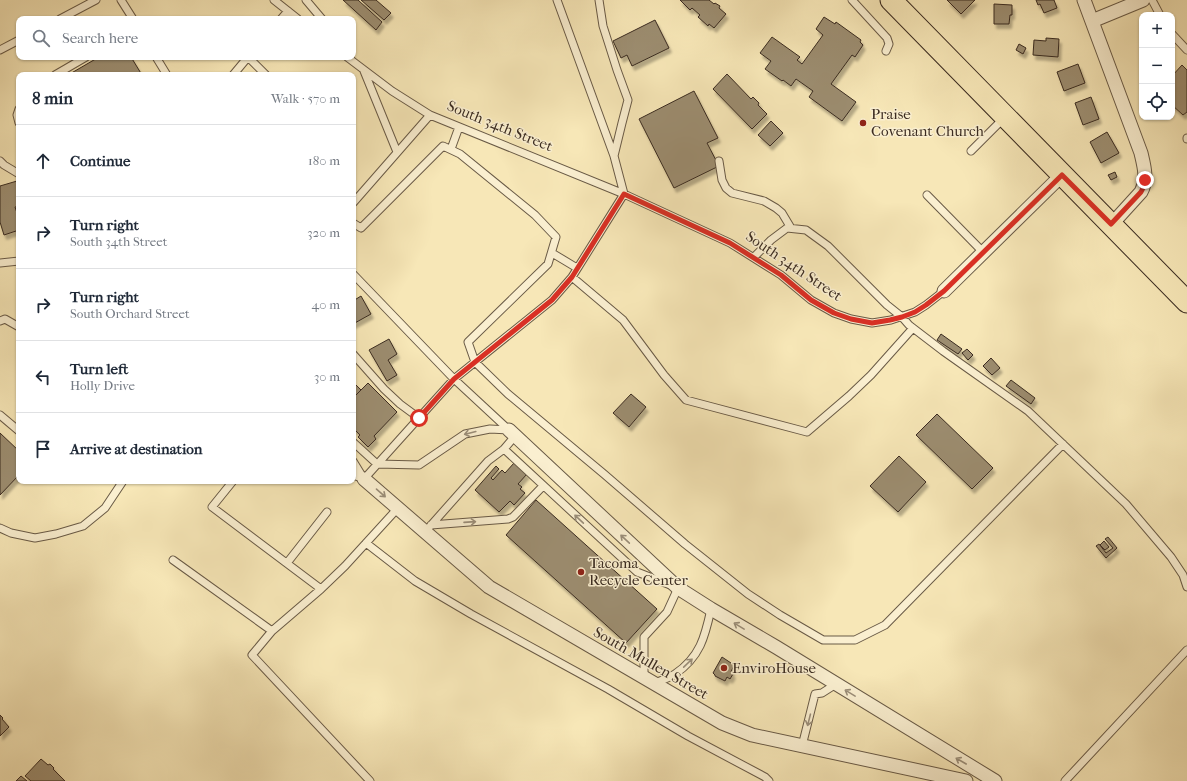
<!DOCTYPE html>
<html lang="en">
<head>
<meta charset="utf-8">
<style>
	body { margin:0; font-family:"IM FELL French Canon",serif; background:#f2f2f3; color:#1f2937 }
	.controls { position:absolute; right:12px; top:12px; display:grid; overflow:hidden; border-radius:8px; box-shadow:0 1px 3px #0004 }
	.controls button { width:36px; height:36px; display:grid; place-items:center; padding:0; border:0; border-bottom:1px solid #e0e1e3; background:#fff; color:#1f2937; font:20px sans-serif }
	.stop { position:absolute; width:12px; height:12px; margin:-9px; border:3px solid #d93025; border-radius:50%; background:#fff }
	.stop.end { background:#d93025; border-color:#fff; box-shadow:0 1px 4px #0008 }
	.list { margin:0; padding:0; list-style:none }
	h2 { display:flex; justify-content:space-between; align-items:center; height:52px; margin:0; padding:0 16px; font-size:17px }
	h2 small { font-size:13px; font-weight:400; color:#747a83 }
	.list li { display:grid; grid-template-columns:26px 1fr auto; gap:12px; align-items:center; box-sizing:border-box; height:72px; padding:0 16px; border-top:1px solid #e0e1e3 }
	.list b { display:block; font-size:15px; white-space:nowrap }
	.list p { margin:0; font-size:13px; white-space:nowrap; color:#747a83 }
	.list em { font-size:13px; font-style:normal; color:#747a83 }
	.icon { flex:none; width:22px; height:22px; fill:none; stroke:currentColor; stroke-width:2; stroke-linecap:round; stroke-linejoin:round }
	.map { position:relative; flex:none; width:1187px; height:781px; overflow:hidden }
	.search { position:absolute; background:#fff; box-shadow:0 1px 3px #0004; left:16px; top:16px; width:340px; height:44px; display:flex; align-items:center; gap:10px; box-sizing:border-box; padding:0 14px; border-radius:8px; color:#747a83; font-size:15px }
	.panel { position:absolute; background:#fff; box-shadow:0 1px 3px #0004; left:16px; top:72px; width:340px; height:412px; border-radius:8px }
	.map>svg:first-child { display:block }
	.building { fill:#9c8d6f; stroke:#3a2b20; filter:url(#shadow) }
	.lines { fill:none; stroke-linecap:round; stroke-linejoin:round }
	.lane-casing { stroke:#695a46; stroke-width:9 }
	.street-casing { stroke:#695a46; stroke-width:15 }
	.primary-casing { stroke:#3a2b20; stroke-width:23 }
	.lane { stroke:#faefd0; stroke-width:7 }
	.street { stroke:#faefd0; stroke-width:13 }
	.primary { stroke:#f7e7b7; stroke-width:21 }
	.oneway { stroke:#9a8d78 }
	.route { stroke:#d93025; stroke-width:5 }
	.poi-dot { fill:#8f2418; stroke:#faefd0; stroke-width:1.5 }
	.labels { text-anchor:middle; stroke-width:3; stroke-linejoin:round; paint-order:stroke }
	.poi-label { font-size:15px; fill:#3a2b20; stroke:#faefd0; text-anchor:start }
	.street-label { font-size:15px; fill:#3a2b20; stroke:#faefd0 }
</style>
</head>
<body>
<div class="map">
<svg width="1187" height="781" viewBox="0 0 1187 781">
	<defs>
		<filter id="shadow"><feDropShadow dx="2.5" dy="4.5" stdDeviation="1" flood-color="#0004"/></filter>
	</defs>
	<rect width="100%" height="100%" fill="#f7e7b7"/>
	<filter id="stains"><feTurbulence type="fractalNoise" baseFrequency=".005" numOctaves="4"/><feColorMatrix values="0 0 0 0 .2 0 0 0 0 .09 0 0 0 0 .02 0 0 0 .5 -.17"/></filter>
	<radialGradient id="worn" r=".72"><stop offset=".6" stop-color="#630" stop-opacity="0"/><stop offset="1" stop-color="#630" stop-opacity=".3"/></radialGradient>
	<!-- building -->
	<path class="building" d="M343,0h15l24,22 -6,8z
		M361,0h15l15,13 -7,7z
		M680,0h29l5,4 1,-1 5,3 -1,2 7,6 -12,14 -5,-4 -1,2 -10,-9 2,-2 -8,-7 -2,2z
		M947,0h28l-14,14z
		M1036,0h18l3,8 -13,5 -4,-9 -2,1z
		M994,4l18,1v10h-2l-1,9h-15z
		M824,17l11,7 1,-2 25,18 -1,2 3,3 -8,12 -3,-2 -21,29 25,18 -14,19 -33,-24 4,-6 -17,-12 -5,7 -8,-6 -1,1 -17,-12 6,-8 -11,-8 12,-16 28,20 -3,3 5,4 21,-29 -7,-6z
		M655,20l14,28 -37,18 -5,-11 -6,3 -8,-17z
		M1046,38l13,1 -1,18 -25,-2 1,-15 12,1z
		M1019,44l7,4 -3,6 -7,-4z
		M99,57h32l11,18h-74z
		M1078,64l7,19 -21,8 -7,-19z
		M1182,65l5,5v42l-4,3 -11,-10v-29z
		M727,74l24,25 2,-2 6,6 -1,2 9,9 -15,15 -39,-40z
		M694,91l24,47 -11,5 12,23 -45,22 -35,-69z
		M1091,97l8,22 -16,6 -8,-22z
		M771,121l12,12 -13,13 -12,-11z
		M1107,132l12,21 -18,10 -11,-21z
		M1115,172l2,5 -6,3 -3,-5z
		M17,181l2,8v17l-4,1 4,12v11l-15,5 -4,-13v-36z
		M361,296l10,18 -18,10v-23z
		M941,334l21,15 -4,5 -21,-14z
		M389,339l8,15 -9,6 9,15 -10,6 -18,-31z
		M967,349l6,6 -5,5 -6,-7z
		M991,358l9,10 -8,7 -9,-9z
		M1011,380l24,18 -4,6 -25,-18z
		M353,382l8,8 -8,8z
		M368,383l29,29 -23,24 2,3 -8,8 -10,-10 2,-2 -7,-7v-30z
		M631,394l15,13 -17,20 -16,-14z
		M937,414l56,54 -21,21 -56,-54z
		M0,433l19,18v24l-19,20z
		M899,456l27,26 -28,30 -28,-26z
		M514,463l13,11 -9,10 4,3 -2,2 5,4 -11,12 -4,-4 -11,11 -24,-22 21,-24 3,3 -8,9 2,2 9,-10 3,3z
		M536,500l121,109 -31,34 -120,-108z
		M1108,537l9,11 -11,10 -10,-12 3,-2 7,9 7,-5 -8,-9z
		M1104,541l5,6 -4,3 -5,-5z
		M722,657l12,8 -3,7 2,2 -3,5 -3,-2 -2,4 -10,-5v-1l-2,-2z
		M0,715l3,3 -1,1 7,8 -9,9z
		M41,759l7,6 2,-1 4,4 -1,1 12,12h-34l-6,-5z
		M21,776l6,5h-11z"/>
	<g class="lines">
		<defs>
			<path id="lane" d="M121,0l12,19
				M274,0l24,19
				M306,0l16,19
				M599,0l4,26 14,44 11,30 -6,23 -8,33
				M852,0l35,38 2,6 -3,7
				M1152,0l8,15
				M60,19l36,-19
				M281,19l7,-8
				M1172,34l15,16
				M0,50l19,-10
				M156,57l11,18
				M347,57l45,34 38,24 194,79 106,49 51,32 30,25 23,13 17,6 21,4 19,-3 24,-8 11,-7 18,-14
				M364,71l33,81
				M55,75l31,-18
				M233,75l15,-18 18,18
				M19,109l-2,6 2,8
				M1187,138v1
				M451,149l8,-22
				M971,151l33,-33
				M0,161l4,4 15,9
				M719,161l3,19 4,8 6,5 32,8 12,7 6,5 9,15
				M927,195l56,57
				M353,203l77,-88
				M353,223l8,5 82,-82 17,8 75,61 21,22 -8,27 -80,78 7,20 33,32 96,80 81,70 63,50 32,21 43,25h32l30,-15 178,-181
				M552,253l25,15
				M754,257l17,-17 16,-12 19,2 22,16 59,59 15,12 7,8 34,26 85,60 98,93 45,53 12,18 4,12
				M0,263l19,-2
				M353,274l101,105 55,51
				M572,277l51,43 41,55 22,25 121,32 42,-36 22,-21 42,-47
				M0,321l5,-2 14,8
				M353,354l31,35 16,15 19,14
				M0,415l19,16
				M353,442l24,22
				M504,449l133,123 41,16 -11,24 -23,25v40
				M353,461l11,18
				M377,464l42,1 46,-31 25,-5 19,1
				M353,475l11,4
				M364,479l90,-100 98,-79 20,-23 52,-83 -10,-38 -57,-156
				M233,481l-21,26 109,82
				M431,525l77,-6 5,-2 30,-31
				M0,528l11,5 24,5 21,-4 27,-8 22,-18 18,-27
				M425,532l63,-71 16,-12 11,-13
				M366,543l49,38 56,33 137,75 80,47 77,41 4,4
				M173,560l99,71 49,-42 24,-23 53,-58
				M287,563l40,-51
				M272,631l-20,24 118,126
				M655,683c7,-3 14,-5 20,-9 25,-17 30,-37 36,-65
				M802,746l13,-52 7,-1 14,-9
				M1065,781l122,-131"/>
			<path id="street" d="M1084,0l57,153c3,13 7,26 0,39l-30,33
				M1092,21l51,-21
				M944,291l118,-116
				M509,430l169,158 33,21 65,38 219,134
				M364,479l125,108 233,136 30,12 214,46"/>
			<path id="primary" d="M891,0l296,302"/>
		</defs>
		<!-- lane casing -->
		<use href="#lane" class="lane-casing"/>
		<!-- street casing -->
		<use href="#street" class="street-casing"/>
		<!-- primary casing -->
		<use href="#primary" class="primary-casing"/>
		<!-- lane -->
		<use href="#lane" class="lane"/>
		<!-- street -->
		<use href="#street" class="street"/>
		<!-- primary -->
		<use href="#primary" class="primary"/>
	</g>
	<!-- one-way arrows -->
	<defs><path id="oneway-shaft" d="M-6 0H5M1.5-3L5.5 0L1.5 3" fill="none" stroke-width="1.6" stroke-linecap="round" stroke-linejoin="round"/></defs>
	<g class="oneway">
		<use href="#oneway-shaft" transform="translate(470 433) rotate(166)"/>
		<use href="#oneway-shaft" transform="translate(381 493) rotate(41)"/>
		<use href="#oneway-shaft" transform="translate(579 519) rotate(-137)"/>
		<use href="#oneway-shaft" transform="translate(470 522) rotate(-4)"/>
		<use href="#oneway-shaft" transform="translate(625 539) rotate(-137)"/>
		<use href="#oneway-shaft" transform="translate(739 626) rotate(-149)"/>
		<use href="#oneway-shaft" transform="translate(688 663) rotate(-44)"/>
		<use href="#oneway-shaft" transform="translate(850 693) rotate(-149)"/>
		<use href="#oneway-shaft" transform="translate(809 720) rotate(104)"/>
		<use href="#oneway-shaft" transform="translate(961 761) rotate(-150)"/>
	</g>
	<g class="lines">
		<!-- route -->
		<path class="route" d="M419,418l35,-39 98,-79 20,-23 52,-83 106,49 51,32 30,25 23,13 17,6 21,4 18,-3 12,-3 13,-5 11,-7 18,-14 118,-116 49,49 30,-32 3,-6 1,-6"/>
	</g>
	<!-- markers -->
	<g class="poi-dot">
		<circle cx="863" cy="123" r="4"/>
		<circle cx="581" cy="572" r="4"/>
		<circle cx="724" cy="668" r="4"/>
	</g>
	<g class="labels">
		<!-- poi labels -->
		<g class="poi-label">
			<text x="871" y="119">Praise<tspan x="871" dy="17">Covenant Church</tspan></text>
			<text x="589" y="568">Tacoma<tspan x="589" dy="17">Recycle Center</tspan></text>
			<text x="732" y="673">EnviroHouse</text>
		</g>
		<!-- street labels -->
		<g class="street-label">
			<text transform="translate(500 126) rotate(22)" y="5">South 34th Street</text>
			<text transform="translate(794 266) rotate(34)" y="5">South 34th Street</text>
			<text transform="translate(651 663) rotate(30)" y="5">South Mullen Street</text>
		</g>
	</g>
	<rect width="100%" height="100%" filter="url(#stains)"/>
	<rect width="100%" height="100%" fill="url(#worn)"/>
</svg>
<div class="controls">
<button>+</button>
<button>−</button>
<button><svg class="icon" aria-label="locate" viewBox="0 0 24 24"><circle cx="12" cy="12" r="6"/><path d="M12 2v4M12 18v4M2 12h4M18 12h4"/></svg></button>
</div>
<div class="stop" style="left:419px;top:418px"></div>
<div class="stop end" style="left:1145px;top:180px"></div>
<div class="search"><svg class="icon" aria-label="search" viewBox="0 0 24 24"><circle cx="10" cy="10" r="6"/><path d="M15 15l6 6"/></svg>Search here</div>
<section class="panel">
<h2>8 min<small>Walk · 570 m</small></h2>
<ul class="list">
<li><svg class="icon" aria-label="ahead" viewBox="0 0 24 24"><path d="M12 20V5M6 11l6-6 6 6"/></svg><div><b>Continue</b></div><em>180 m</em></li>
<li><svg class="icon" aria-label="right" viewBox="0 0 24 24"><path d="M7 20v-9h11M14 6l5 5-5 5"/></svg><div><b>Turn right</b><p>South 34th Street</p></div><em>320 m</em></li>
<li><svg class="icon" aria-label="right" viewBox="0 0 24 24"><path d="M7 20v-9h11M14 6l5 5-5 5"/></svg><div><b>Turn right</b><p>South Orchard Street</p></div><em>40 m</em></li>
<li><svg class="icon" aria-label="left" viewBox="0 0 24 24"><path d="M17 20v-9H6M10 6l-5 5 5 5"/></svg><div><b>Turn left</b><p>Holly Drive</p></div><em>30 m</em></li>
<li><svg class="icon" aria-label="arrive" viewBox="0 0 24 24"><path d="M6 21V4h12l-3 4 3 4H6"/></svg><div><b>Arrive at destination</b></div></li>
</ul>
</section>
</div>
</body>
</html>
